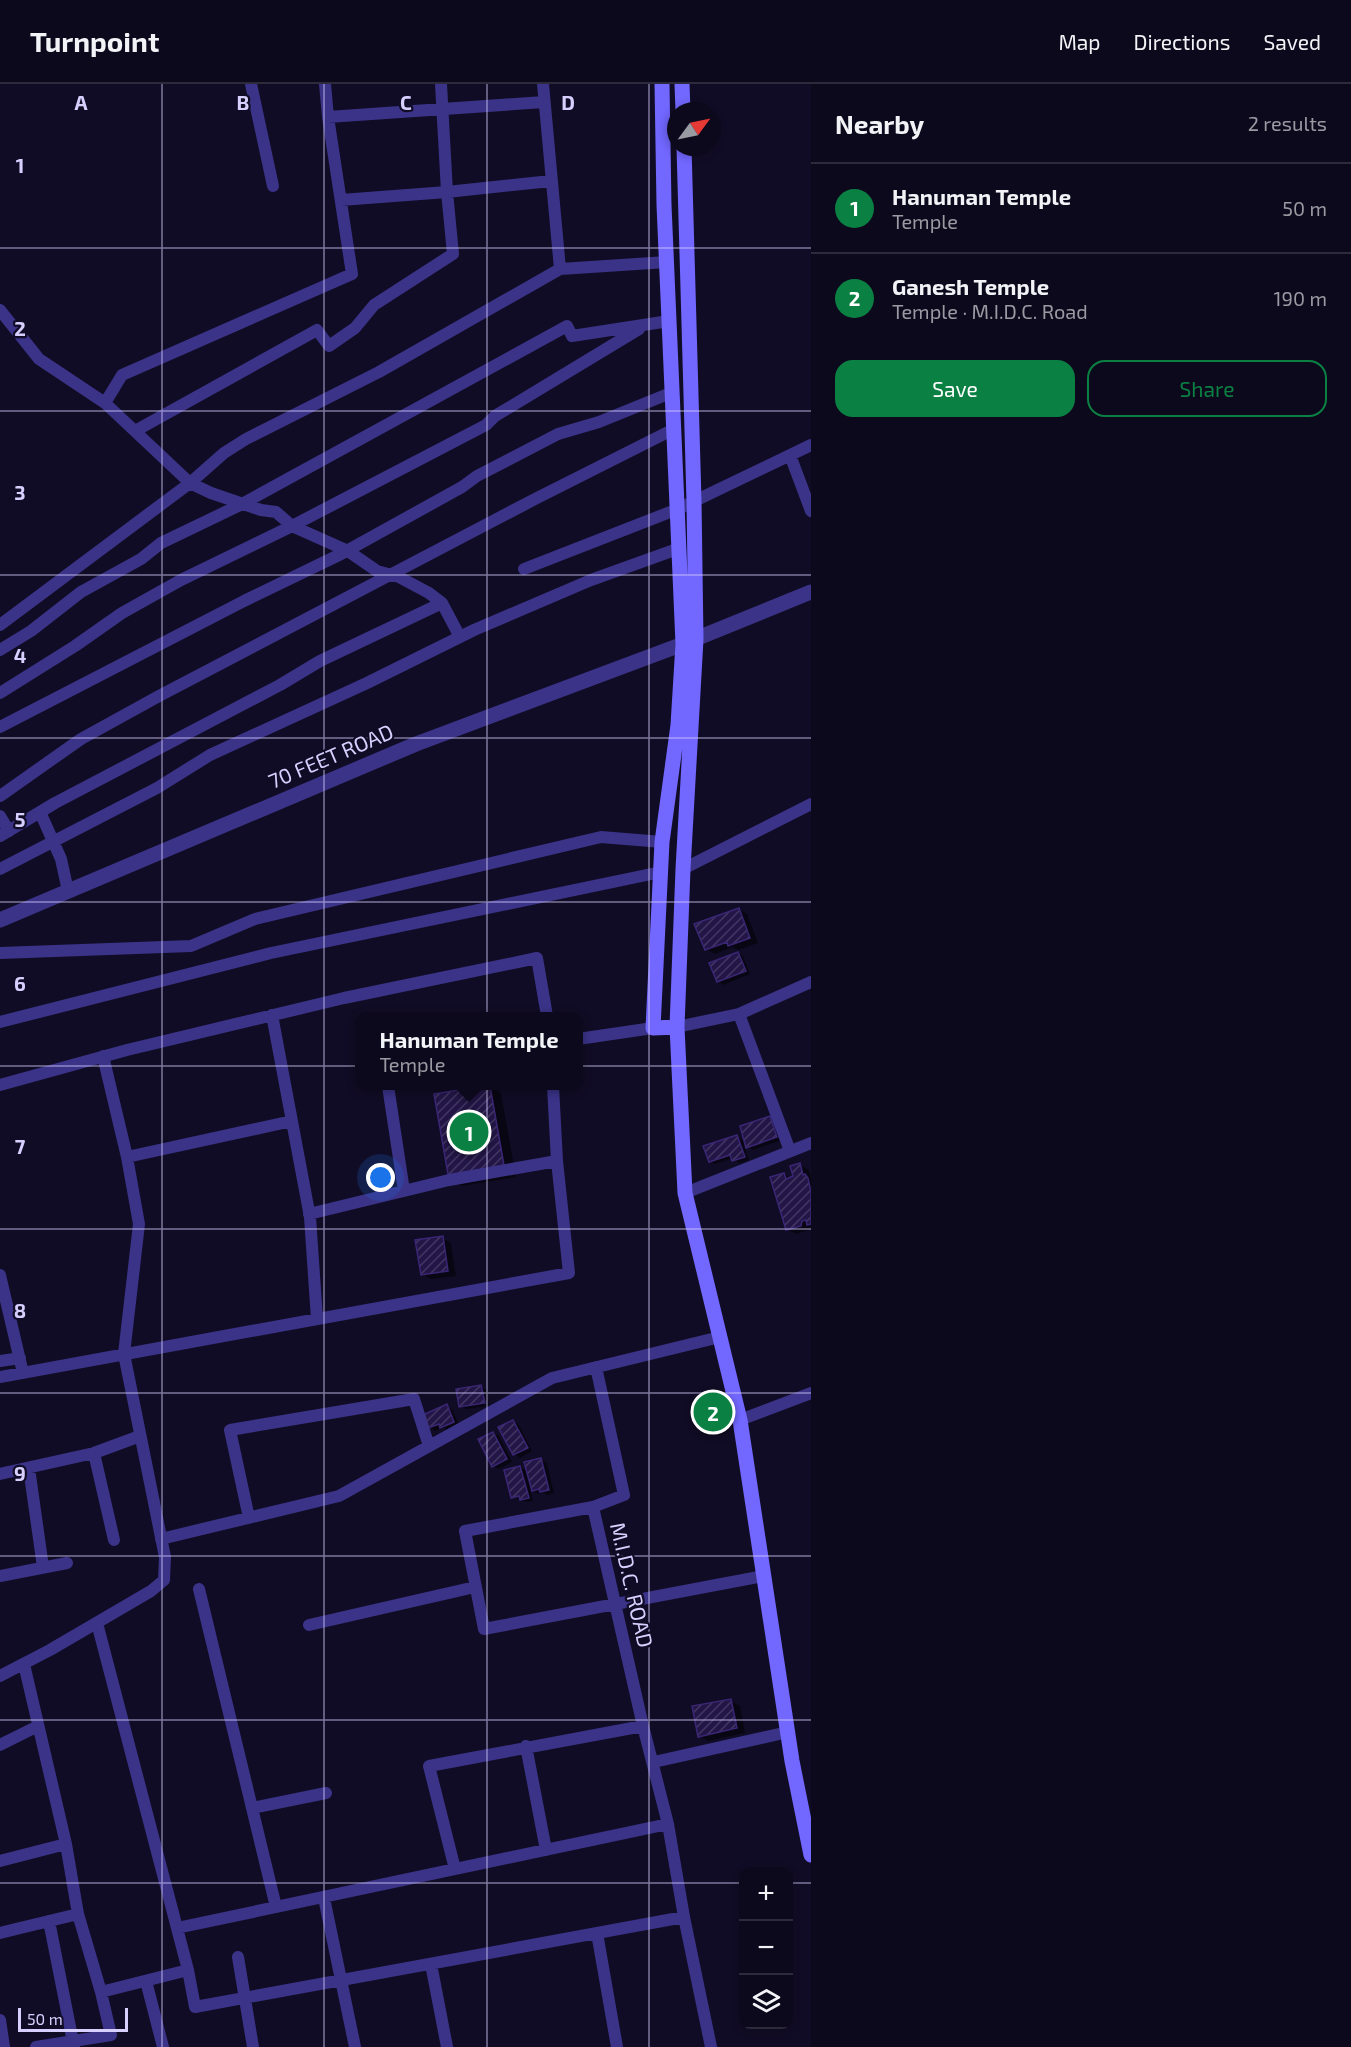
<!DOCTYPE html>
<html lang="en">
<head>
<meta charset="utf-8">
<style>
	body { margin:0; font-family:"Exo 2",sans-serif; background:#1b1729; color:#f1f3f6 }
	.controls { position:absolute; right:18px; bottom:18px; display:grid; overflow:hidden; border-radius:12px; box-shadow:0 3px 9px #0003 }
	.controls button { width:54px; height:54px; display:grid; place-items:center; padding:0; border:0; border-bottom:2px solid #2d2a3b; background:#0d091c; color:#f1f3f6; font:30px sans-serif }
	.compass { position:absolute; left:667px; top:18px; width:54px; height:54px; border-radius:50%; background:#0d091c; box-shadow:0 3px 9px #0003; rotate:57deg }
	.scale { position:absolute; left:18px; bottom:15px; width:110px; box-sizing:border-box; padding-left:6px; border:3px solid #d7d0ff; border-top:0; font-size:16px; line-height:21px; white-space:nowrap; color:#d7d0ff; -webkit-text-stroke:4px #110c25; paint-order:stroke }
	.you { position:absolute; left:381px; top:1094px; width:21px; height:21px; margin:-15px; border:4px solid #fff; border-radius:50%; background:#1a73e8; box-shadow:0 0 0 9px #1a73e833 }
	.badge { display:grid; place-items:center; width:39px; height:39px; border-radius:50%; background:#0b8043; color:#fff; font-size:20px; font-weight:700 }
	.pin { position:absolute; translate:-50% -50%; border:3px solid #fff; box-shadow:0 2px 6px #0006 }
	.popup { position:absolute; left:355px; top:928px; width:228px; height:78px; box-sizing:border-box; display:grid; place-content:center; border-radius:12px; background:#0d091c; filter:drop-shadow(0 2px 4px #0005); font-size:20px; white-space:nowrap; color:#9a9aa3 }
	.popup b { font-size:22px; color:#f1f3f6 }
	.popup::after { content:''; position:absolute; left:50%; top:100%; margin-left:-12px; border:12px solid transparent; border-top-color:#0d091c }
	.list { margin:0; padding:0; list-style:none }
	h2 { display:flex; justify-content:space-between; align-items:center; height:78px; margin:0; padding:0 24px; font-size:26px }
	h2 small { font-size:20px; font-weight:400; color:#9a9aa3 }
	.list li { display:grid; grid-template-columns:39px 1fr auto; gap:18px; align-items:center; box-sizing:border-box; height:90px; padding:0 24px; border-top:2px solid #2d2a3b }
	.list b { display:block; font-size:22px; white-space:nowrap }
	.list p { margin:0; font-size:20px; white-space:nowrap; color:#9a9aa3 }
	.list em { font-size:20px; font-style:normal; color:#9a9aa3 }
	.actions { display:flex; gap:12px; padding:18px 24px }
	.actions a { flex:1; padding:14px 0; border:2px solid #0b8043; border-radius:18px; text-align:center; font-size:21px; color:#0b8043 }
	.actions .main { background:#0b8043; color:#fff }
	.icon { flex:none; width:33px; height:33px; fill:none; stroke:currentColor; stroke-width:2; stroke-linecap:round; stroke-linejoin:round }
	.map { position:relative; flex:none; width:811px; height:1963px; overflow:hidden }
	header { display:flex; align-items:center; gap:36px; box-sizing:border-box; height:84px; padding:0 30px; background:#0d091c; border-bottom:2px solid #2d2a3b }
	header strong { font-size:28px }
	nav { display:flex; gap:33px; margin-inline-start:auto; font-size:21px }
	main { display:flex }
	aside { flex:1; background:#0d091c }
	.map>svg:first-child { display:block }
	.shadow { fill:#0007 }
	.building { fill:url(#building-hatch); stroke:#3a2675; stroke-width:1.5 }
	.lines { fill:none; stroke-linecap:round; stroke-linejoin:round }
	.minor { stroke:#3a3388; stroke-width:12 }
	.tertiary { stroke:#3a3388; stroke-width:15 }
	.secondary { stroke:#7267ff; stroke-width:15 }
	.grid { fill:none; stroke:#d7d0ff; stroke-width:1.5; stroke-opacity:0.55 }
	.labels { text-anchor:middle; stroke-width:4.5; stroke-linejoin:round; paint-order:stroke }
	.street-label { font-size:21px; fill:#d7d0ff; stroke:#110c25 }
	.grid-label { font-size:20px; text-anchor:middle; font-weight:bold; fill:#d7d0ff; stroke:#110c25; stroke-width:4.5; stroke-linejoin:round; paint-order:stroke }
</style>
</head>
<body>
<header>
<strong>Turnpoint</strong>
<nav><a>Map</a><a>Directions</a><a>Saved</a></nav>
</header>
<main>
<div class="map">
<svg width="811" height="1963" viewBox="0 0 811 1963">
	<defs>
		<pattern id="building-hatch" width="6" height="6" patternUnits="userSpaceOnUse" patternTransform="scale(1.5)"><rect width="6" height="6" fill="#231647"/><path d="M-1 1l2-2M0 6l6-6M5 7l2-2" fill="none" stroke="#423763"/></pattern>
	</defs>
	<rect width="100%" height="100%" fill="#110c25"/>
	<!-- shadow -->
	<path class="shadow" d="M739,825l8,5 11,29 -20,7 -5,-3 -18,7 -9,-5z
		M738,869l5,3 7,18 -27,11 -5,-4z
		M489,1002l12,7 15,84 -54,9 -12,-7 -15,-84z
		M770,1034l5,3 7,19 -29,10 -9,-5 5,15 -10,3 -6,-5 -18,6 -5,-3 27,-24 9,5z
		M800,1081l9,5 2,8v47l-2,5 -13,4 -9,-5 -3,-55 7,4 4,-1z
		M442,1154l9,5 5,33 -25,3 -9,-5z
		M481,1303l6,3 2,16 -23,3 -5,-3z
		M720,1313l11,9 -1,13 -13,6 -6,-3z
		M447,1322l5,3 7,16 -12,5 -4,-3 -8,4 -5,-4z
		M513,1337l6,4 13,26 -12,7 -6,-4z
		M493,1349l6,3 13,26 -13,7 -6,-3z
		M541,1376l6,3 7,30 -7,2 -4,-3 -4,2 -9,-5 3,12 -6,1 -15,-5 8,-30 9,5z
		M731,1617l9,5 5,27 -37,8 -8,-5z"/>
	<!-- building -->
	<path class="building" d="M739,824l11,30 -22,8 -1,-4 -22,8 -11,-26z
		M738,868l8,19 -29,11 -8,-19z
		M482,1002h8l15,85 -56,9 -15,-86z
		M770,1032l7,21 -31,11 -6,-22z
		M737,1051l8,22 -13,4 -2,-6 -21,7 -6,-16z
		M800,1079l3,12 2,-1 3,4 3,14v32l-4,1 -1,-5 -4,1 -1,5 -15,4 -16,-53 14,-4 2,6 7,-3 -3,-10z
		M443,1152l5,35 -27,4 -6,-35z
		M481,1301l4,18 -26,4 -3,-18z
		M720,1310l6,6 -1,16 -7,5 -8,2 -9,-7 -2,-12 9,-9z
		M447,1320l7,18 -14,6 -1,-4 -11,4 -5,-13z
		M513,1336l15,28 -15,7 -15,-28z
		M493,1348l14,27 -15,8 -14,-28z
		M541,1374l8,32 -9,2 -1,-3 -7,2 -8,-29z
		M520,1382l9,32 -9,2 -1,-4 -8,2 -7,-28z
		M731,1615l6,29 -39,9 -6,-31z"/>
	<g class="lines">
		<!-- minor -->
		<path class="minor" d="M251,0l22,102
			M543,0l17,185
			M328,33l216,-15
			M341,116l106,-8 104,-11
			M0,226l39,49 66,44 85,80 21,10 50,17 15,2 16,14 56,25 29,20 22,6 30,16 13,10 18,34
			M105,319l17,-28 230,-101 -24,-157 -3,-33
			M135,347l182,-101 12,16 26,-18 19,-23 79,-51 -6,-62 -6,-108
			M790,371l21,56
			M524,485l154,-60 133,-64
			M0,541l190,-142 34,-30 22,-14 133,-67 181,-103 107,-7
			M0,566l31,-19 50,-39 60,-33 20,-16 81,-39 325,-178 5,10 97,-15
			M0,609l75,-47 47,-33 59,-33 111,-54 194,-101 9,-9 144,-87
			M0,643l244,-126 97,-47 121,-67 15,-11 81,-42 41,-12 74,-30
			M0,712l81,-57 78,-43 376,-197 139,-70
			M40,728l21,47 7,32
			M0,732l9,15
			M0,752l55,-33 225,-118 40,-24 122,-58
			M0,785l157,-81 53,-33 157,-72 107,-53 117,-50 89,-32
			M683,785l128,-65
			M0,869l191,-7 64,-27 346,-82 61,5
			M739,930l51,137
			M272,931l38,202 7,102
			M0,938l271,-69 390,-81
			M677,943l62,-13 72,-32
			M578,955l75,-11
			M0,1001l127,-35 217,-52 193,-40 10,58
			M388,1002l16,105
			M553,1002l4,75
			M127,1073l165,-36
			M685,1109l126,-50
			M0,1191l23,98
			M0,1277l20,-3
			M596,1283l28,128 -31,12 50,219 25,98 16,93 27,130
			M0,1293l569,-104 -12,-112 -108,19 -140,34
			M740,1336l71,-27
			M94,1369l46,-17
			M29,1384l14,99
			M0,1390l94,-21 20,87
			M593,1423l-128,24 19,98 280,-53
			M249,1434l-19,-88 184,-31 15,47
			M161,1455l178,-43 213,-118 168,-41
			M0,1492l67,-13
			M199,1505l77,318
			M97,1539l91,347 -87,22
			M309,1541l166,-38
			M24,1580l42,180 12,70 23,78 10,43 -75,12
			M0,1592l50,-26 101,-59 13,-11 1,-23 -41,-203 15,-130 -12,-67 -24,-101
			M0,1661l38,-19
			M526,1662l20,104
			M654,1678l134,-30
			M252,1724l74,-15
			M0,1777l66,-17
			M455,1785l-26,-103 214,-40
			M324,1814l31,149
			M49,1837l25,126
			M177,1844l491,-104
			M0,1849l78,-19
			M597,1849l20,114
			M238,1873l15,90
			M431,1880l16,83
			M188,1886l7,37 489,-90
			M146,1897l17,66
			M0,1936l4,27"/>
		<!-- tertiary -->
		<path class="tertiary" d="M0,836l416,-176 267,-100 128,-52"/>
		<!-- secondary -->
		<path class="secondary" d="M662,0l2,121 19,439 -5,81 -16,117 -9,186 24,-1
			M682,0l1,27
			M684,63l10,354 2,138 -13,230 -6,158 8,166 55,227 52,341 19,94"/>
	</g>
	<!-- grid -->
	<path class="grid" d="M162,0v1963M324,0v1963M487,0v1963M649,0v1963M0,164h811M0,327h811M0,491h811M0,654h811M0,818h811M0,982h811M0,1145h811M0,1309h811M0,1472h811M0,1636h811M0,1799h744M788,1799h23"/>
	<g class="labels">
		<!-- street labels -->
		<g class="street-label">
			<text transform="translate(331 673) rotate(-23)" y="7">70 FEET ROAD</text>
			<text transform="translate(631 1501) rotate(77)" y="7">M.I.D.C. ROAD</text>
		</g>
	</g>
	<g class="grid-label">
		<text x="81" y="26">A</text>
		<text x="243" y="26">B</text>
		<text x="406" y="26">C</text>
		<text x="568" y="26">D</text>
		<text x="20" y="89">1</text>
		<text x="20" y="252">2</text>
		<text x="20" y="416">3</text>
		<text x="20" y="579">4</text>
		<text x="20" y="743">5</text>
		<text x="20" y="907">6</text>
		<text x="20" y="1070">7</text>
		<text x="20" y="1234">8</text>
		<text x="20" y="1397">9</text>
	</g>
</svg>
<div class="controls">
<button>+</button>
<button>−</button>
<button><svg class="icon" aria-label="layers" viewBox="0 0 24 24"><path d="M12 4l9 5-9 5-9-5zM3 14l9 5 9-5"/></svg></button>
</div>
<svg class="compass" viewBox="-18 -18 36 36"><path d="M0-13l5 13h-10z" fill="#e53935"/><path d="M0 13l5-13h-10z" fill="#9a9aa3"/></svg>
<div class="scale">50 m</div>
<div class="you"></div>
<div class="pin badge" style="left:469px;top:1048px">1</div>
<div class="popup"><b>Hanuman Temple</b>Temple</div>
<div class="pin badge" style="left:713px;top:1328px">2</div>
</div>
<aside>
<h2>Nearby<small>2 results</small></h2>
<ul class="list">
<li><span class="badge">1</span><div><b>Hanuman Temple</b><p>Temple</p></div><em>50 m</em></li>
<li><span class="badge">2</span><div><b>Ganesh Temple</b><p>Temple · M.I.D.C. Road</p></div><em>190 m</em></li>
</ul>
<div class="actions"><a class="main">Save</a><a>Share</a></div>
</aside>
</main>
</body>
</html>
